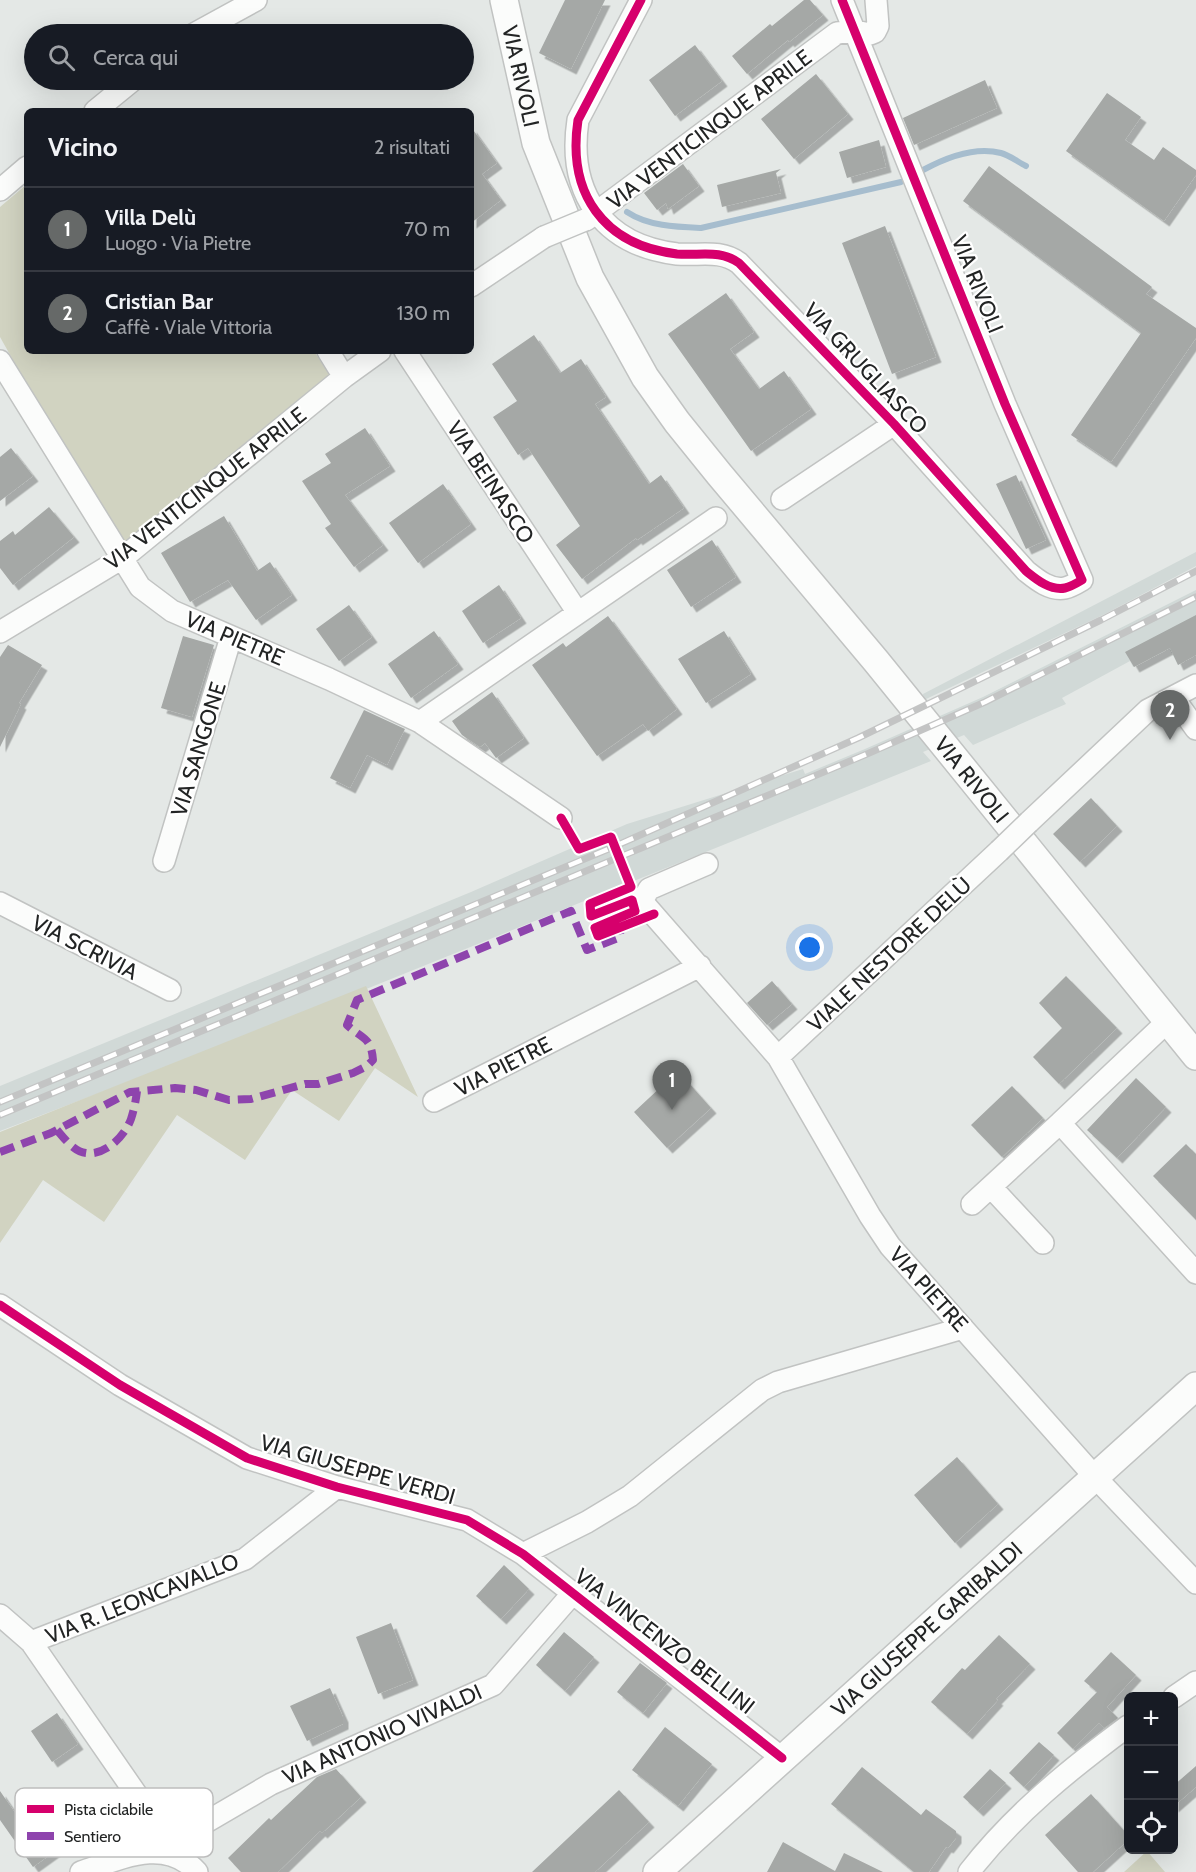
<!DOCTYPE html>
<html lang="it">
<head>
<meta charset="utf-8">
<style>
	body { margin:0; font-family:Cabin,sans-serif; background:#20242c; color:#f1f3f6 }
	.controls { position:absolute; right:18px; bottom:18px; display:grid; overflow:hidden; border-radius:9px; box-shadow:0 6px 24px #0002 }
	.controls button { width:54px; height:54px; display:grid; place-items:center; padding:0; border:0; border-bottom:2px solid #363941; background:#171b24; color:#f1f3f6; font:30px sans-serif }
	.you { position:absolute; left:810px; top:948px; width:21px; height:21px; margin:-15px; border:4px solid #fff; border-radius:50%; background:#1a73e8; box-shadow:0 0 0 9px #1a73e833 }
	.badge { display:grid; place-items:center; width:39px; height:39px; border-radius:50%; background:#666968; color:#fff; font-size:20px; font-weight:700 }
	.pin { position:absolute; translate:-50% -50px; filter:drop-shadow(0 2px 3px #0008) }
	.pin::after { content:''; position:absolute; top:32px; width:21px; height:18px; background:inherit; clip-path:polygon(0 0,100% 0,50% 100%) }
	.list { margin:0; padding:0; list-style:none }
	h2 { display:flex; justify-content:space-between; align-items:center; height:78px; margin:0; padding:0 24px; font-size:26px }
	h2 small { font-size:20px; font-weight:400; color:#9ea1a6 }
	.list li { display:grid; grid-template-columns:39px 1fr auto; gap:18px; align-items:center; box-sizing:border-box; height:84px; padding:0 24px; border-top:2px solid #363941 }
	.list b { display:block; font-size:22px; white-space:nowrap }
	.list p { margin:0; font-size:20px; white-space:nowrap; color:#9ea1a6 }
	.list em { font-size:20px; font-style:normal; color:#9ea1a6 }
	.icon { flex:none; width:33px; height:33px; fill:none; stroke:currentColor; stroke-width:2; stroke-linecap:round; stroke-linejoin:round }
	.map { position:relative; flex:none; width:1196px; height:1872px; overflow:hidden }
	.search { position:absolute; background:#171b24; box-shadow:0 6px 24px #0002; left:24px; top:24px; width:450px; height:66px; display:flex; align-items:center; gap:15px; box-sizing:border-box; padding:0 21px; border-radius:33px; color:#9ea1a6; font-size:22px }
	.panel { position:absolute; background:#171b24; box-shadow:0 6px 24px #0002; left:24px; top:108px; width:450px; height:246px; border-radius:9px }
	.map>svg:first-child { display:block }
	.built { fill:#d1d9d7 }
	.green { fill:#d1d3c1 }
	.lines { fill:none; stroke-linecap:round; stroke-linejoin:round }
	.stream { stroke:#a6bdce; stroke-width:6 }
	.building { fill:#a5a8a6; filter:url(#shadow) }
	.minor-casing { stroke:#c1c3c2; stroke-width:24 }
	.tertiary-casing { stroke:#c1c3c2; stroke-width:30 }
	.minor { stroke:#fbfcfb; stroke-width:21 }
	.tertiary { stroke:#fbfcfb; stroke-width:27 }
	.rail-casing { stroke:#c3c4c4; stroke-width:7 }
	.rail { stroke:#fff; stroke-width:4.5; stroke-dasharray:14; stroke-linecap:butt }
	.minor-bridge-casing { stroke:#c1c3c2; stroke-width:24; stroke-linecap:butt }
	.minor-bridge { stroke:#fbfcfb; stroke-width:21 }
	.quiet { stroke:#8e44ad; stroke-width:8; stroke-dasharray:15 8; stroke-linecap:butt }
	.cycleway-casing { stroke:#fff; stroke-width:13 }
	.cycleway { stroke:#d6006c; stroke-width:9 }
	.labels { text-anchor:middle; stroke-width:4.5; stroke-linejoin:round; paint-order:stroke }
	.street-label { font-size:22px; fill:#222424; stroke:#fff }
	.key { fill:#fff; stroke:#bdbdbd; stroke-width:1.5 }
	.key-label { font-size:16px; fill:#222424 }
</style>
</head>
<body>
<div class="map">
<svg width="1196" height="1872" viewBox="0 0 1196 1872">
	<defs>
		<filter id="shadow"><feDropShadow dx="5.5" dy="5.5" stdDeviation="0" flood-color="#0004"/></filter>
	</defs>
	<rect width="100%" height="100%" fill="#e4e8e6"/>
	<!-- built -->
	<path class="built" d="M1196,552v14l-91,48 -181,86 -1,-6z
		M1196,590v65l-18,10 -9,-17 -36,19 -3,-6 -68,37 4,6 -93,41 -9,-10 -41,17 8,9 -649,262 -282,108v-45l471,-194 156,-68 176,-55 2,5 60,-25 118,-52z"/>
	<!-- green -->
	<path class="green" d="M27,184v167h287l21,33 -211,173 -124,-220v-130z
		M366,986l52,111 -43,-29 -36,53 -47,-31 -47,70 -68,-45 -73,107 -61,-42 -43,63v-111z
		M1147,1851l18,21h-41z"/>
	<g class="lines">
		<!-- stream -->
		<path class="stream" d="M923,170c22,-12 52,-24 78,-17 8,2 17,9 25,13
			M627,212c21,14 49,15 74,16l200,-46"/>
	</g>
	<!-- building -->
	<path class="building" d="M565,0h40l-34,69 -32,-16z
		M804,0h6l13,15 -34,27 -1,-2 -41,34 -15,-18 38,-32 2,2z
		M695,45l27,36 -47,35 -26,-36z
		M816,74l32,40 -54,45 -33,-40z
		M985,80l12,28 -83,37 -11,-27z
		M1107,93l34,24 -16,23 29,20 9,-13 33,23v5l-32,46 -98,-70z
		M471,127l26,36 -15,11 19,26 -30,23z
		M879,140l7,27 -39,11 -8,-26z
		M683,164l16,22 -31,23 -2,-6 -9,7 -13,-17z
		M989,166l163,121 -6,7 50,34v10l-85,124 -40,-27 70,-102 -178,-132z
		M781,169l-5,4 5,20 -59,14 -5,-22z
		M885,226l51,131 -44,17 -50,-131z
		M726,293l28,39 -24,17 29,40 25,-18 27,38 -60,42 -83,-117z
		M534,335l26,38 21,-14 25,38 -11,7 54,80 12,-9 23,33 -47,32 -1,-2 -54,41 -26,-34 24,-19 -52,-78 -10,7 -25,-38 24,-16 -25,-37z
		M365,428l25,38 -45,29 38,50 -29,22 -29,-39 6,-4 -29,-43 29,-18 -6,-9z
		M11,448l22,28 -33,25v-44z
		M1016,475l30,65 -20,9 -30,-65z
		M443,484l28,40 -53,39 -29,-40z
		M49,507l25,30 -61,48 -13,-17v-27l13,-10 2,4z
		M224,516l33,55 13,-9 22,33 -36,25 -28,-40 -38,22 -29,-49z
		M712,540l24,37 -45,30 -24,-37z
		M499,585l22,33 -38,25 -21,-32z
		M349,605l23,32 -33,24 -23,-32z
		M1196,615v40l-18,10 -8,-17 -36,19 -9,-15z
		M608,616l69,93 -29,22 -5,-7 -46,32 -65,-91 31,-22 3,4z
		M434,631l24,33 -47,34 -23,-34z
		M724,631l27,43 -45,29 -28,-44z
		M183,636l31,9 -22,72 -31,-9z
		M8,645l34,20 -23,38 2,1 -21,43v-90z
		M492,692l32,46 -28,20 -11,-15 -5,4 -18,-12 -10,-14z
		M364,710l41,19 -18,36 -20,-10 -17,33 -20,-10z
		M1091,798l26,28 -37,36 -27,-28z
		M1066,976l51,52 -58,56 -26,-27 29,-29 -23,-25z
		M772,981l20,23 -25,21 -20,-22z
		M678,1071l33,37 -44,40 -33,-36z
		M1136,1078l30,29 -49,51 -30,-28z
		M1012,1086l31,32 -41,39 -31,-32z
		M1186,1144l10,10v66l-43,-44z
		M957,1457l41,47 -43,39 -41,-48z
		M504,1565l25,24 -28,30 -25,-23z
		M391,1623l22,57 -35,14 -22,-57z
		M564,1632l30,25 -29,34 -29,-26z
		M999,1635l31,29 -34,35 2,1 -31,34 -36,-32 31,-34 3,2z
		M1111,1652l25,23 -29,32 11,11 -14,10 -5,-5 -26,26 -16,-16 40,-41 -13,-11z
		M640,1663l27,20 -24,30 -26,-21z
		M330,1688l13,29v7l-36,17 -17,-35z
		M57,1713l21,31 -26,18 -21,-31z
		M665,1727l47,37 -34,42 -46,-36z
		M1039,1742l15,13 -30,32 -15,-14z
		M1196,1766v21l-23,20v-21z
		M862,1767l59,48 5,-6 30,22v7l-8,10 -2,-1 -17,25h-15l-83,-68z
		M336,1769l25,28 -39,36 -2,-2 -42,41h-37l-13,-14 41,-40 2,2 46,-43z
		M990,1769l16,14 -28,28 -15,-14z
		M619,1790l30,32 -54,50h-63z
		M0,1791l27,39 12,-9 19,28 -25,18 -33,-47z
		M1091,1794l37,41v5l-35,32h-15l-33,-37z
		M783,1842l52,29 9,-18 39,19h-116z"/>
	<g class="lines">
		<defs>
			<path id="minor" d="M641,0l-63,120c-11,73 25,125 99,134 22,2 43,-5 62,9l155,161 132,147c10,8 24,20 39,17 5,-1 12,-5 17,-8l-77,-176 -163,-404
				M194,34l62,-34
				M95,111l38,-31
				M0,190l27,-23
				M586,220l251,-187 18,-2 15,3 5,-2 3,-6 -2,-26
				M471,286l73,-49
				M328,351l16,26
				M405,351l173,262 -158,109
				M0,361l140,226 32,24 157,68 91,43 141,96
				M782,499l112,-75
				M578,613l138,-95
				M0,632l124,-75 220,-180 36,-26
				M1173,697l23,32
				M1029,822l119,-112 48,-25
				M164,861l67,-224
				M639,898l139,159 92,159 20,30 205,231 101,106
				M642,901l7,-12 58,-25
				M0,903l170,87
				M1169,1020l-109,103 136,150
				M778,1057l221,-206
				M434,1101l266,-135
				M991,1187l52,56
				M972,1204l88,-81
				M0,1305l120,80 127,73 90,29 130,33 56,34 259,204
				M523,1554l64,-32 43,-26 132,-106 16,-8 185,-54
				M0,1615l31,27 128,185 15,28
				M31,1642l214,-83 92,-72
				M1174,1697l22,-15
				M174,1855l9,-16 13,-11 75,-44 222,-99 80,-92
				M81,1872c39,-13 84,-36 116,0
				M969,1872c45,-58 101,-103 159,-146"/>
			<g id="tertiary">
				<path id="s1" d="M504,0l32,143 54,135 55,99 32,45 42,52 157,187 320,395"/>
				<path id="s2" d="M657,1872l539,-486"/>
			</g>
		</defs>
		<!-- minor casing -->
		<use href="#minor" class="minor-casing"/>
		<!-- tertiary casing -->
		<use href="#tertiary" class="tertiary-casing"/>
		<!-- minor -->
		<use href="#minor" class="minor"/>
		<!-- tertiary -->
		<use href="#tertiary" class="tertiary"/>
		<defs>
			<path id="rail" d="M0,1102l611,-254 247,-110 243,-118 95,-49
				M0,1115l867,-361 118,-52 211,-105"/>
		</defs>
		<!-- rail casing -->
		<use href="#rail" class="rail-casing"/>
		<!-- rail -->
		<use href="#rail" class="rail"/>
		<defs>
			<path id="minor-bridge" d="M544,237l41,-17
				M999,851l30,-29"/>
		</defs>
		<!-- minor-bridge casing -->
		<use href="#minor-bridge" class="minor-bridge-casing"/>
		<!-- minor-bridge -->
		<use href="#minor-bridge" class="minor-bridge"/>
		<!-- quiet -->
		<path class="quiet" d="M57,1130c7,8 17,22 29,23 19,3 39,-17 45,-34 3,-9 5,-19 6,-28
			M0,1152l51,-19 79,-41 45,-4 21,2 33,10 22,-1 54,-15h13l35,-11 14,-7 6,-6c-2,-24 -11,-21 -26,-35l10,-25 214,-89 16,39 34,-13 -2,-9"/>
		<defs>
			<path id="cycleway" d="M641,0l-63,120c-11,73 25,125 99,134 22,2 43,-5 62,9l155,161 132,147c10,8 24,20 39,17 5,-1 12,-5 17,-8l-77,-176 -163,-404
				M561,818l18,31 32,-12 20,50 -41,17 1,12 41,-16 3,11 -40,17 3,8 56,-22
				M0,1305l120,80 127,73 90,29 130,33 56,34 259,204"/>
		</defs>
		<!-- cycleway casing -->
		<use href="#cycleway" class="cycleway-casing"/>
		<!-- cycleway -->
		<use href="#cycleway" class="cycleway"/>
	</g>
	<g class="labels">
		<!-- street labels -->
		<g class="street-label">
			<text dy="8" stroke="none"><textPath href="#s1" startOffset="78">VIA RIVOLI</textPath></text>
			<text transform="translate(709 129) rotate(-37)" y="8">VIA VENTICINQUE APRILE</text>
			<text transform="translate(978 284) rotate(68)" y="8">VIA RIVOLI</text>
			<text transform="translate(866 368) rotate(47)" y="8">VIA GRUGLIASCO</text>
			<text transform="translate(491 482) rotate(57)" y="8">VIA BEINASCO</text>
			<text transform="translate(205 488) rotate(-38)" y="8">VIA VENTICINQUE APRILE</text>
			<text transform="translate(235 638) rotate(23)" y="8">VIA PIETRE</text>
			<text transform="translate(198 749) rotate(-73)" y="8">VIA SANGONE</text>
			<text dy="8" stroke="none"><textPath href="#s1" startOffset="924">VIA RIVOLI</textPath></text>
			<text transform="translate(85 947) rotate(27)" y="8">VIA SCRIVIA</text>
			<text transform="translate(889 954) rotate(-43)" y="8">VIALE NESTORE DELÙ</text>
			<text transform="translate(503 1066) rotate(-27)" y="8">VIA PIETRE</text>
			<text transform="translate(929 1289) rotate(48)" y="8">VIA PIETRE</text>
			<text transform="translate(358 1469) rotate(16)" y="8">VIA GIUSEPPE VERDI</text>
			<text transform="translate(142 1598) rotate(-22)" y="8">VIA R. LEONCAVALLO</text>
			<text dy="8" stroke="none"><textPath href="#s2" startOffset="363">VIA GIUSEPPE GARIBALDI</textPath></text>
			<text transform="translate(665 1641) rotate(38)" y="8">VIA VINCENZO BELLINI</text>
			<text transform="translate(382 1734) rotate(-24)" y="8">VIA ANTONIO VIVALDI</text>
		</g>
	</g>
	<!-- legend -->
	<rect x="15" y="1788" width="198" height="69" rx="9" class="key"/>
	<rect x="27" y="1805" width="27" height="8" fill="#d6006c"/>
	<rect x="27" y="1832" width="27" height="8" fill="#8e44ad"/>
	<g class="key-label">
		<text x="64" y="1815">Pista ciclabile</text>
		<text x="64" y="1842">Sentiero</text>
	</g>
</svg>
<div class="controls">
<button>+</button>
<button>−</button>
<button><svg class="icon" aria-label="locate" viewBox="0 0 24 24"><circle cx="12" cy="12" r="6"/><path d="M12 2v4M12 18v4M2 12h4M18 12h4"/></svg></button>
</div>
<div class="you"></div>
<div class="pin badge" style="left:672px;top:1110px">1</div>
<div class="pin badge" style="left:1170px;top:740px">2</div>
<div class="search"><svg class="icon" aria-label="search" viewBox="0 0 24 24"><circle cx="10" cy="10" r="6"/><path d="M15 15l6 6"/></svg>Cerca qui</div>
<section class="panel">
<h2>Vicino<small>2 risultati</small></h2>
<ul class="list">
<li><span class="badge">1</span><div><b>Villa Delù</b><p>Luogo · Via Pietre</p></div><em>70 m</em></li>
<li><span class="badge">2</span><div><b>Cristian Bar</b><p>Caffè · Viale Vittoria</p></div><em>130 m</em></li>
</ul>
</section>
</div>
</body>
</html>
